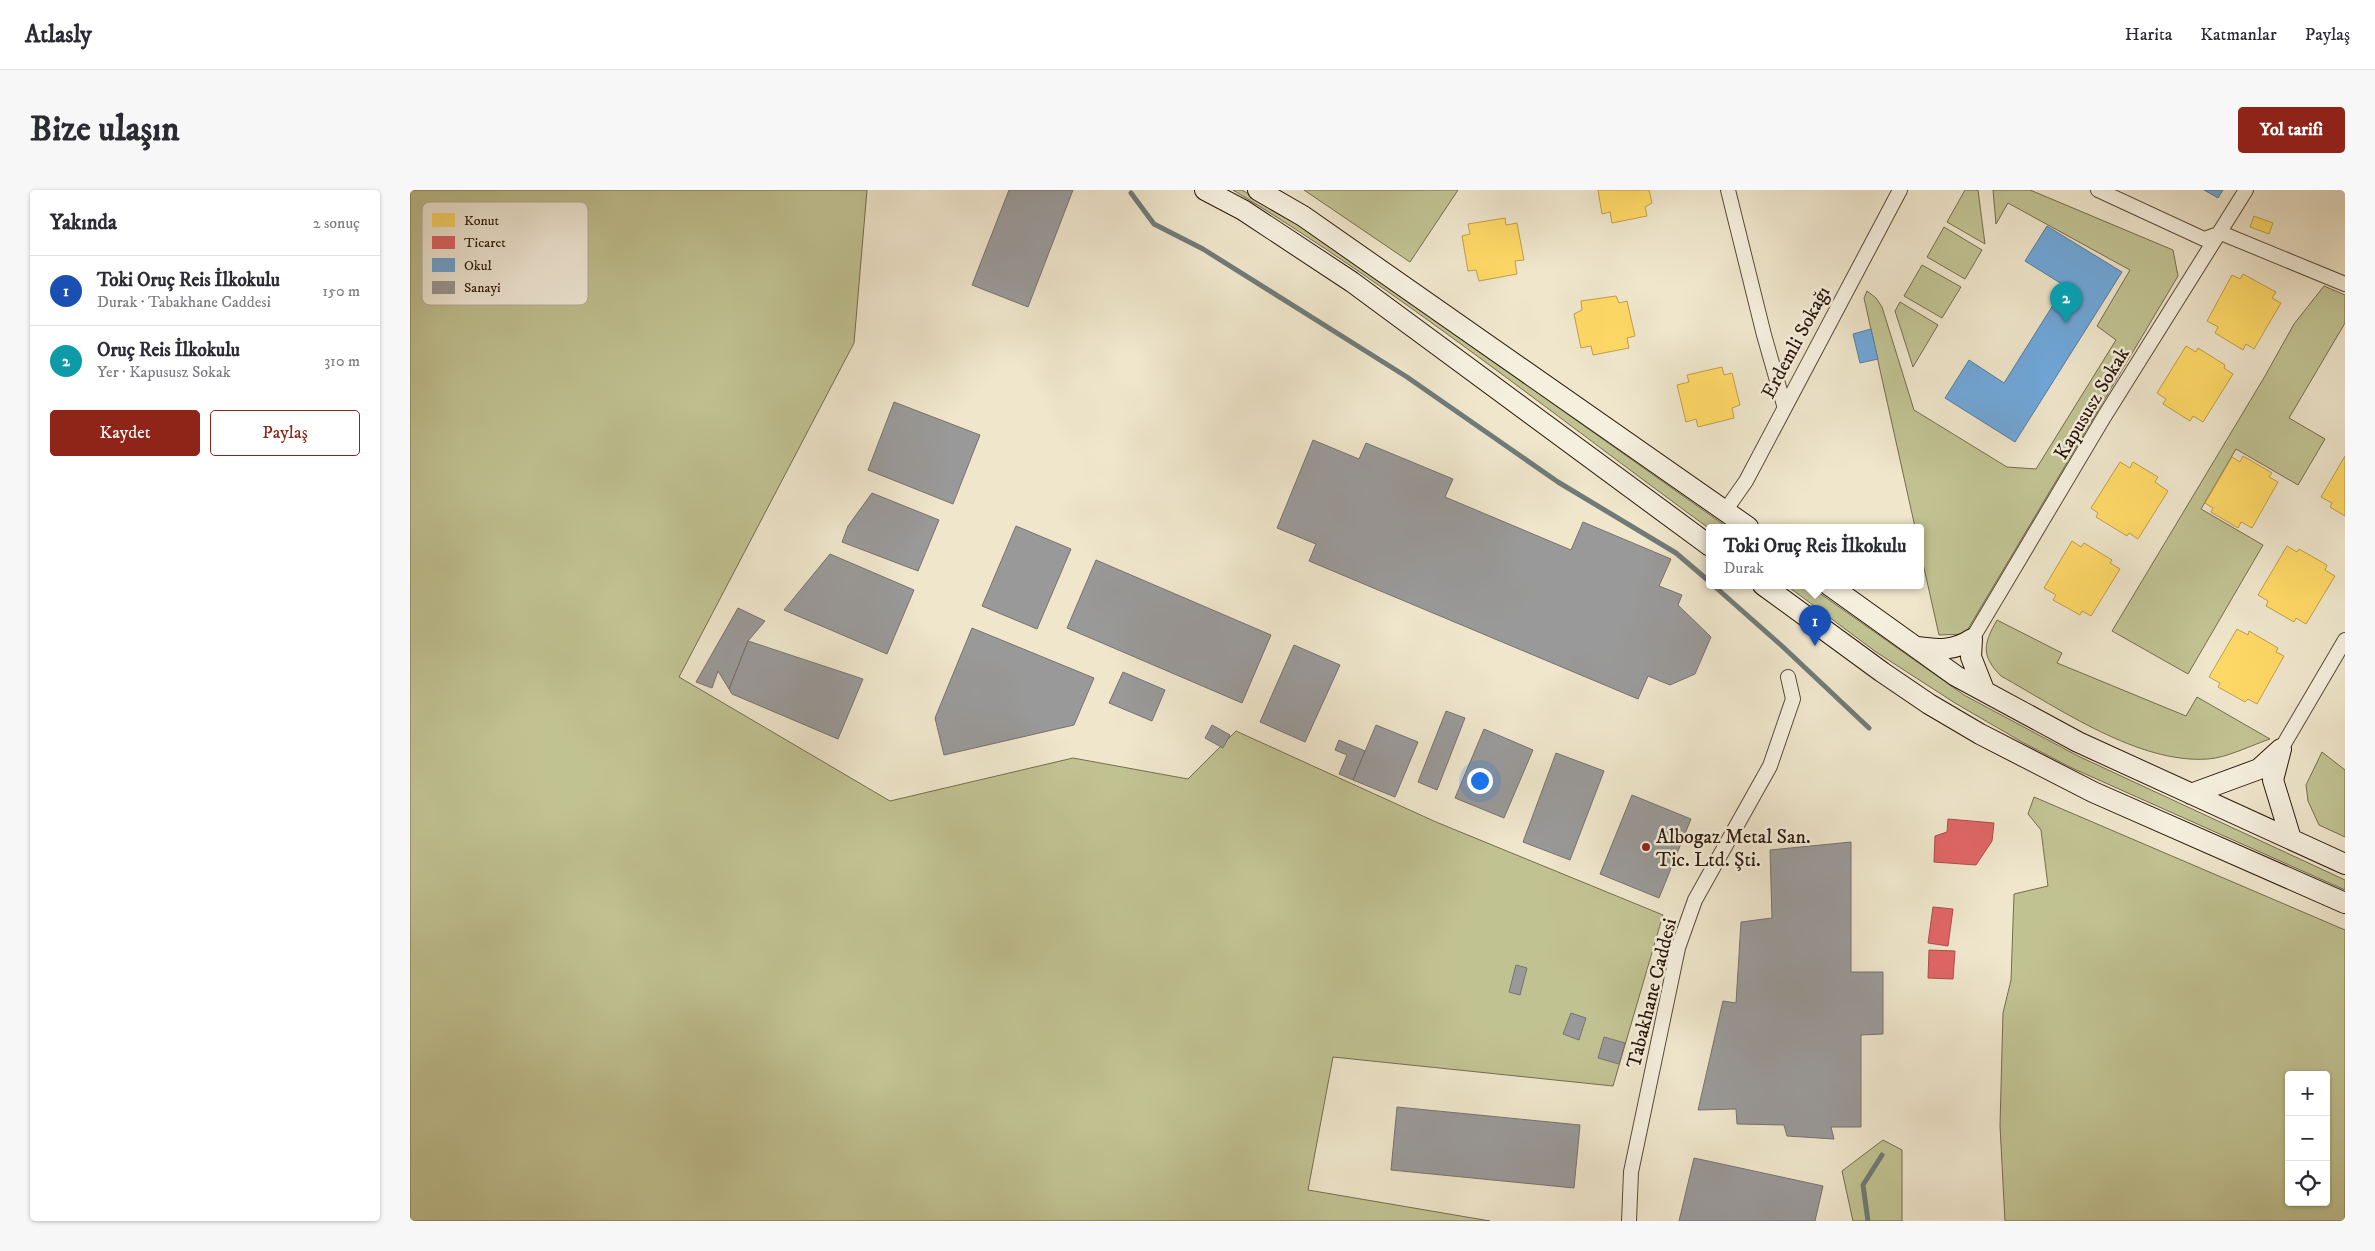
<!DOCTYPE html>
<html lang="tr">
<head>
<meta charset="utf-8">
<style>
	body { margin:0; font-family:"IM FELL DW Pica",serif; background:#f7f7f7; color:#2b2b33 }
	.controls { position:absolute; right:15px; bottom:15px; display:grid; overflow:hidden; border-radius:5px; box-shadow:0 1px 4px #0004 }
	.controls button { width:45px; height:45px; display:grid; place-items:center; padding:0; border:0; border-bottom:1px solid #e1e1e2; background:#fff; color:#2b2b33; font:25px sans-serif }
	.you { position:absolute; left:1069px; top:590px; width:18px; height:18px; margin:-12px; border:4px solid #fff; border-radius:50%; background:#1a73e8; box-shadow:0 0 0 8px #1a73e833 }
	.badge { display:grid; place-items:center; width:32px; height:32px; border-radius:50%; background:#8f2418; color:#fff; font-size:16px; font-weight:700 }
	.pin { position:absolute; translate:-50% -41px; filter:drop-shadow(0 1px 2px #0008) }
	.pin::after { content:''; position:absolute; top:26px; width:18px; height:15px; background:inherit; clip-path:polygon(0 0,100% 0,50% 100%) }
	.popup { position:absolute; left:1296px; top:334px; width:218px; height:65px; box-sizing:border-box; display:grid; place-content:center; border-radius:5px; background:#fff; filter:drop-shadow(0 1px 4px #0005); font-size:16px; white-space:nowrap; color:#7c7c81 }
	.popup b { font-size:19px; color:#2b2b33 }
	.popup::after { content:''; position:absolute; left:50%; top:100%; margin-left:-10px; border:10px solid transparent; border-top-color:#fff }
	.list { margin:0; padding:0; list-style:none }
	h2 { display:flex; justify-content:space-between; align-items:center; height:65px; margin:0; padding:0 20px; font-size:21px }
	h2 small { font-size:16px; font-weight:400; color:#7c7c81 }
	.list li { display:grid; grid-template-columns:32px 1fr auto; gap:15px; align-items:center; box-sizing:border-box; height:70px; padding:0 20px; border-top:1px solid #e1e1e2 }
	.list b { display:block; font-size:19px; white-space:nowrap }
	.list p { margin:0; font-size:16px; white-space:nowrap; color:#7c7c81 }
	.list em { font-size:16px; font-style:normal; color:#7c7c81 }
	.actions { display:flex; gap:10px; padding:15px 20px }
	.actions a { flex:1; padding:11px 0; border:1px solid #8f2418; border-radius:5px; text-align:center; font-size:18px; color:#8f2418 }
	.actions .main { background:#8f2418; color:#fff }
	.icon { flex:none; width:28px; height:28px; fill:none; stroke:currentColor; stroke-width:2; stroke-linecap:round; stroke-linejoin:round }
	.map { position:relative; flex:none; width:1935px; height:1031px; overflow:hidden; border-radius:5px }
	header { display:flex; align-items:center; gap:30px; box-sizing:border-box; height:70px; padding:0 25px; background:#fff; border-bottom:1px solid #e1e1e2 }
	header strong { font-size:24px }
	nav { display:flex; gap:28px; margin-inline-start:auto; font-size:18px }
	.intro { display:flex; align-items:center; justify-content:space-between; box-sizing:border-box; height:120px; padding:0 30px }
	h1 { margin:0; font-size:35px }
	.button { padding:12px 22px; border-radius:5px; background:#8f2418; color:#fff; font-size:18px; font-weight:700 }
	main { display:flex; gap:30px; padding:0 30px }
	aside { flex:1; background:#fff; border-radius:5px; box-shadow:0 1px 4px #0004 }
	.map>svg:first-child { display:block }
	.green { fill:#c1c292; stroke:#766c4e; fill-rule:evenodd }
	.homes { fill:#ffd966; stroke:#bf9f4a }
	.shops { fill:#e06666; stroke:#a94e4a }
	.schools { fill:#6fa8dc; stroke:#5a7c9d }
	.industry { fill:#999; stroke:#78726e }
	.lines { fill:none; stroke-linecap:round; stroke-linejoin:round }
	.stream { stroke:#707b78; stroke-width:5 }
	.street-casing { stroke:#5b4b3a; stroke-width:16 }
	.secondary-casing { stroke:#2a170a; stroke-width:22 }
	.street { stroke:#f5efde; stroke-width:14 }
	.secondary { stroke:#f5efde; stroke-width:20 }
	.poi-dot { fill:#8f2418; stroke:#f5efde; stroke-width:2 }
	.labels { text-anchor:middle; stroke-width:5; stroke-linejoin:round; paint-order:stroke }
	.street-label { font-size:20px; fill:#2a170a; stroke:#f5efde }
	.poi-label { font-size:20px; fill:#2a170a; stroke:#f5efde; text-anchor:start }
	.key { fill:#f5efde; stroke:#b8ae9e; stroke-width:1 }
	.key-label { font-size:14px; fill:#2a170a }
</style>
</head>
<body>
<header>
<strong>Atlasly</strong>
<nav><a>Harita</a><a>Katmanlar</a><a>Paylaş</a></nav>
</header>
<div class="intro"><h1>Bize ulaşın</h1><a class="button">Yol tarifi</a></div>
<main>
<aside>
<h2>Yakında<small>2 sonuç</small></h2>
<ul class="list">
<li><span class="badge" style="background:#1a4fb4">1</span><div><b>Toki Oruç Reis İlkokulu</b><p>Durak · Tabakhane Caddesi</p></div><em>150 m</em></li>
<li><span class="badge" style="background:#0f9aa8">2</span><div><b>Oruç Reis İlkokulu</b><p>Yer · Kapususz Sokak</p></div><em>310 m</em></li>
</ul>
<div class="actions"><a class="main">Kaydet</a><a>Paylaş</a></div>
</aside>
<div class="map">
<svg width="1935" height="1031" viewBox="0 0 1935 1031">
	<rect width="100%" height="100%" fill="#efe6cc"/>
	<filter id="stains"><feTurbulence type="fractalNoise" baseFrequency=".004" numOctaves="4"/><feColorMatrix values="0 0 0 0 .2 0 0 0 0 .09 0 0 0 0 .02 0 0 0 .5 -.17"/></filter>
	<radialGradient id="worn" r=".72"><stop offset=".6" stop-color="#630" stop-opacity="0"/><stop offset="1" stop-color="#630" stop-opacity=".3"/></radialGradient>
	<!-- green -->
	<path class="green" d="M0,0h457l-13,153 -175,334 211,124 183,-43 115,21 48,-48 200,91 227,93 -50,171 -280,-29 -25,133 182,31h-1080z
		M823,0h9l64,39 421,298 -17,2c-158,-115 -310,-238 -477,-339z
		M894,0h154l-48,72z
		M1555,0h13l7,54 -38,-22z
		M1583,0h37l143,60 5,26 -213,358 -26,1 -19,-85v-23h-5l-51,-229 3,-7 9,7 6,9 32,103 93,57 29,2 80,-129 -19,-14 33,-56 -122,-67 -12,21z
		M1534,37l38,23 -17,29 -38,-22z
		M1512,75l39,22 -19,31 -38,-22z
		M1914,96l21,9v28l-56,95 36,21 -27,46 -62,-36 -35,60 62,36 -75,129 -76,-43 153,-255 29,-52z
		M1490,112l38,23 -25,42 -18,-56z
		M1376,395h22l156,110 114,61 267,124v10l-273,-122 -50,-26 -67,-39 -79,-51z
		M1587,430l65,33 -5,10 5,2 124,51 11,-19 73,42c-18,6 -44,19 -62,20 -69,5 -148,-50 -207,-83 -21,-21 -17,-33 -4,-56z
		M1912,562l23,18v67l-26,-12 -11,-24 -2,-16z
		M1624,607l311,133v291h-340l-5,-95 3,-113 8,-33 3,-86 34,-8 -7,-56 -13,-16zM1879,885h37v127h-37z
		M1473,950l19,10v71h-49l-11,-50z"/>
	<!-- homes -->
	<path class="homes" d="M1188,0h51l3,13 -7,4 2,9 -35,7 -2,-11 -8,2z
		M1844,26l19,7 -4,11 -19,-7z
		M1095,28l1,7 11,-2 7,37 -9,1 2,13 -38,7 -3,-11 -8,1 -6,-35 8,-2 -2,-10z
		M1833,84l33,18 -4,6 9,5 -27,46 -8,-5 -3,6 -28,-17 3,-6 -11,-6 25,-46 8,4z
		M1206,106l3,7 8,-2 8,35 -8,2 2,10 -36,7 -2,-9 -10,2 -7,-34 8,-4 -1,-9z
		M1776,156l10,6 2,-4 27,17 -1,3 9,6 -30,48 -10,-6 -3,5 -27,-17 3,-5 -9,-6z
		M1312,177l2,8 8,-2 8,32 -8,3 2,10 -36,9 -2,-8 -10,3 -9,-37 12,-3 -2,-7z
		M1833,266l29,17 -3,4 9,5 -26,46 -11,-6 -3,6 -27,-16 2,-4 -8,-5 27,-46 8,5z
		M1935,266v60l-15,-9 2,-4 -11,-6z
		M1710,272l10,6 3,-6 25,15 -3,5 13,9 -30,48 -9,-6 -2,3 -31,-19 2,-4 -7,-5z
		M1662,351l9,6 3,-4 28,17 -2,3 10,6 -29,47 -9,-5 -2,4 -27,-15 3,-5 -12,-7z
		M1877,356l10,6 2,-3 28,16 -2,5 10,6 -29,48 -10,-6 -2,4 -28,-16 2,-5 -10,-6z
		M1827,439l11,6 1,-4 29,17 -2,4 8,4 -27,48 -9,-5 -3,3 -27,-15 2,-4 -11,-6z"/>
	<!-- shops -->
	<path class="shops" d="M1538,629l46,4 -2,18 -16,24 -42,-3 1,-26 12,-4z
		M1523,717l20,2 -5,37 -20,-3z
		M1519,760l26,1 -2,28 -25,-1z"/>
	<!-- schools -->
	<path class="schools" d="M1794,0h19l-5,8z
		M1637,36l75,46 -107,170 -70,-44 24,-38 35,23 61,-97 -40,-25z
		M1461,139l7,30 -18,4 -7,-29z"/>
	<!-- industry -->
	<path class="industry" d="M599,0h64l-45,117 -56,-22z
		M484,212l86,33 -27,69 -85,-34z
		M903,250l46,19 7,-16 87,36 -8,18 126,53 12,-28 88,37 -12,27 23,9 -4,10 33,32 -16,37 -25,11 -22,-9 -10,23 -329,-138 7,-17 -39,-16z
		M462,303l67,27 -21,51 -76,-29 6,-16z
		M606,336l55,23 -34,80 -55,-23z
		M420,364l84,36 -27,64 -103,-44z
		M686,370l175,75 -29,68 -175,-75z
		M328,418l27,13 -17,20 -19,48 -11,-18 -6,17 -16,-6z
		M562,438l122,50 -20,47 -130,30 -9,-37z
		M338,451l115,38 -25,60 -106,-45 -3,-5z
		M884,455l46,20 -35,77 -45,-20z
		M713,482l42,18 -13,31 -43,-18z
		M1036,521l19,7 -28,72 -19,-8z
		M802,535l18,10 -7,13 -18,-10z
		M966,535l42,17 -23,55 -42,-17z
		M1074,539l49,21 -29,68 -49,-20z
		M929,550l26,11 -12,29 -14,-6 8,-19 -12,-5z
		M1146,563l48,18 -34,89 -47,-18z
		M1222,605l59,24 -32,79 -59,-24z
		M1441,652v130h32v62l-22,1v92h-30l3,12 -47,-3 -3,-11 -47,-1 -1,-15 -38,1 25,-109 13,2 5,-81 31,-4 -2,-68z
		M1106,775l11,3 -7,27 -11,-3z
		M1161,823l15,5 -7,22 -16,-6z
		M1194,847l21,6 -6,21 -21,-6z
		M987,917l183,18 -6,63 -183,-18z
		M1284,968l129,28 -8,35h-136z"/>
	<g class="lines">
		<!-- stream -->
		<path class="stream" d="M721,3l23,31 49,25 204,128 151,105 118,71 34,29
			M1303,395l69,61 87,82
			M1458,1031l-5,-36 19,-30"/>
		<defs>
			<path id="street" d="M1318,0l36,145 20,70
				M1688,0l106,49 17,-6 124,51
				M1315,321l21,-30 154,-291
				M1562,449l132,-222 142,-227
				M1871,559l64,-109
				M1219,1031l2,-49 47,-224 17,-48 75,-134 23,-67 -5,-22"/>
			<path id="secondary" d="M795,0l38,20 109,72 358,264
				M848,0l45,26 445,311
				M1353,395l119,87 47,32 51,30 113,58 252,111
				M1419,395l127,91 122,66 267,122
				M1562,449l-1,18 13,33
				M1507,457c21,3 37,4 55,-8
				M1871,559l-8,31 18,59
				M1781,604l68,-25 22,-20"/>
		</defs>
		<!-- street casing -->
		<use href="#street" class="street-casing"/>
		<!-- secondary casing -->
		<use href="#secondary" class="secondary-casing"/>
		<!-- street -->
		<use href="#street" class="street"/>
		<!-- secondary -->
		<use href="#secondary" class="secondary"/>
	</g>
	<!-- markers -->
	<circle class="poi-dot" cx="1236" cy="657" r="5"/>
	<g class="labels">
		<!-- street labels -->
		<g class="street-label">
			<text transform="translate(1385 152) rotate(-62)" y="7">Erdemli Sokağı</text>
			<text transform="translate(1681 213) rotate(-59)" y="7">Kapususz Sokak</text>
			<text transform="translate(1241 803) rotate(-76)" y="7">Tabakhane Caddesi</text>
		</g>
		<!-- poi labels -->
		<g class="poi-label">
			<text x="1246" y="653">Albogaz Metal San.<tspan x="1246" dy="23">Tic. Ltd. Şti.</tspan></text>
		</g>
	</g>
	<!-- legend -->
	<rect x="12" y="12" width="166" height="103" rx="8" class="key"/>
	<rect x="22" y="23" width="23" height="14" fill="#ffd966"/>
	<rect x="22" y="46" width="23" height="13" fill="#e06666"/>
	<rect x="22" y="68" width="23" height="14" fill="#6fa8dc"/>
	<rect x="22" y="91" width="23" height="13" fill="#999"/>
	<g class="key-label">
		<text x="54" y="35">Konut</text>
		<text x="54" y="57">Ticaret</text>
		<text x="54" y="80">Okul</text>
		<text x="54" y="102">Sanayi</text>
	</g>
	<rect width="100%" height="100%" filter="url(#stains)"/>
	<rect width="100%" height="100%" fill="url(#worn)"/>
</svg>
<div class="controls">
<button>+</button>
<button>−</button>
<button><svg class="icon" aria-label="locate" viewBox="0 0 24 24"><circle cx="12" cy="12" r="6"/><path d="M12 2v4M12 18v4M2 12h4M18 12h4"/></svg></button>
</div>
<div class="you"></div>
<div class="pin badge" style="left:1405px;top:456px;background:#1a4fb4">1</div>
<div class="popup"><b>Toki Oruç Reis İlkokulu</b>Durak</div>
<div class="pin badge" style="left:1656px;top:133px;background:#0f9aa8">2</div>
</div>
</main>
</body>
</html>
